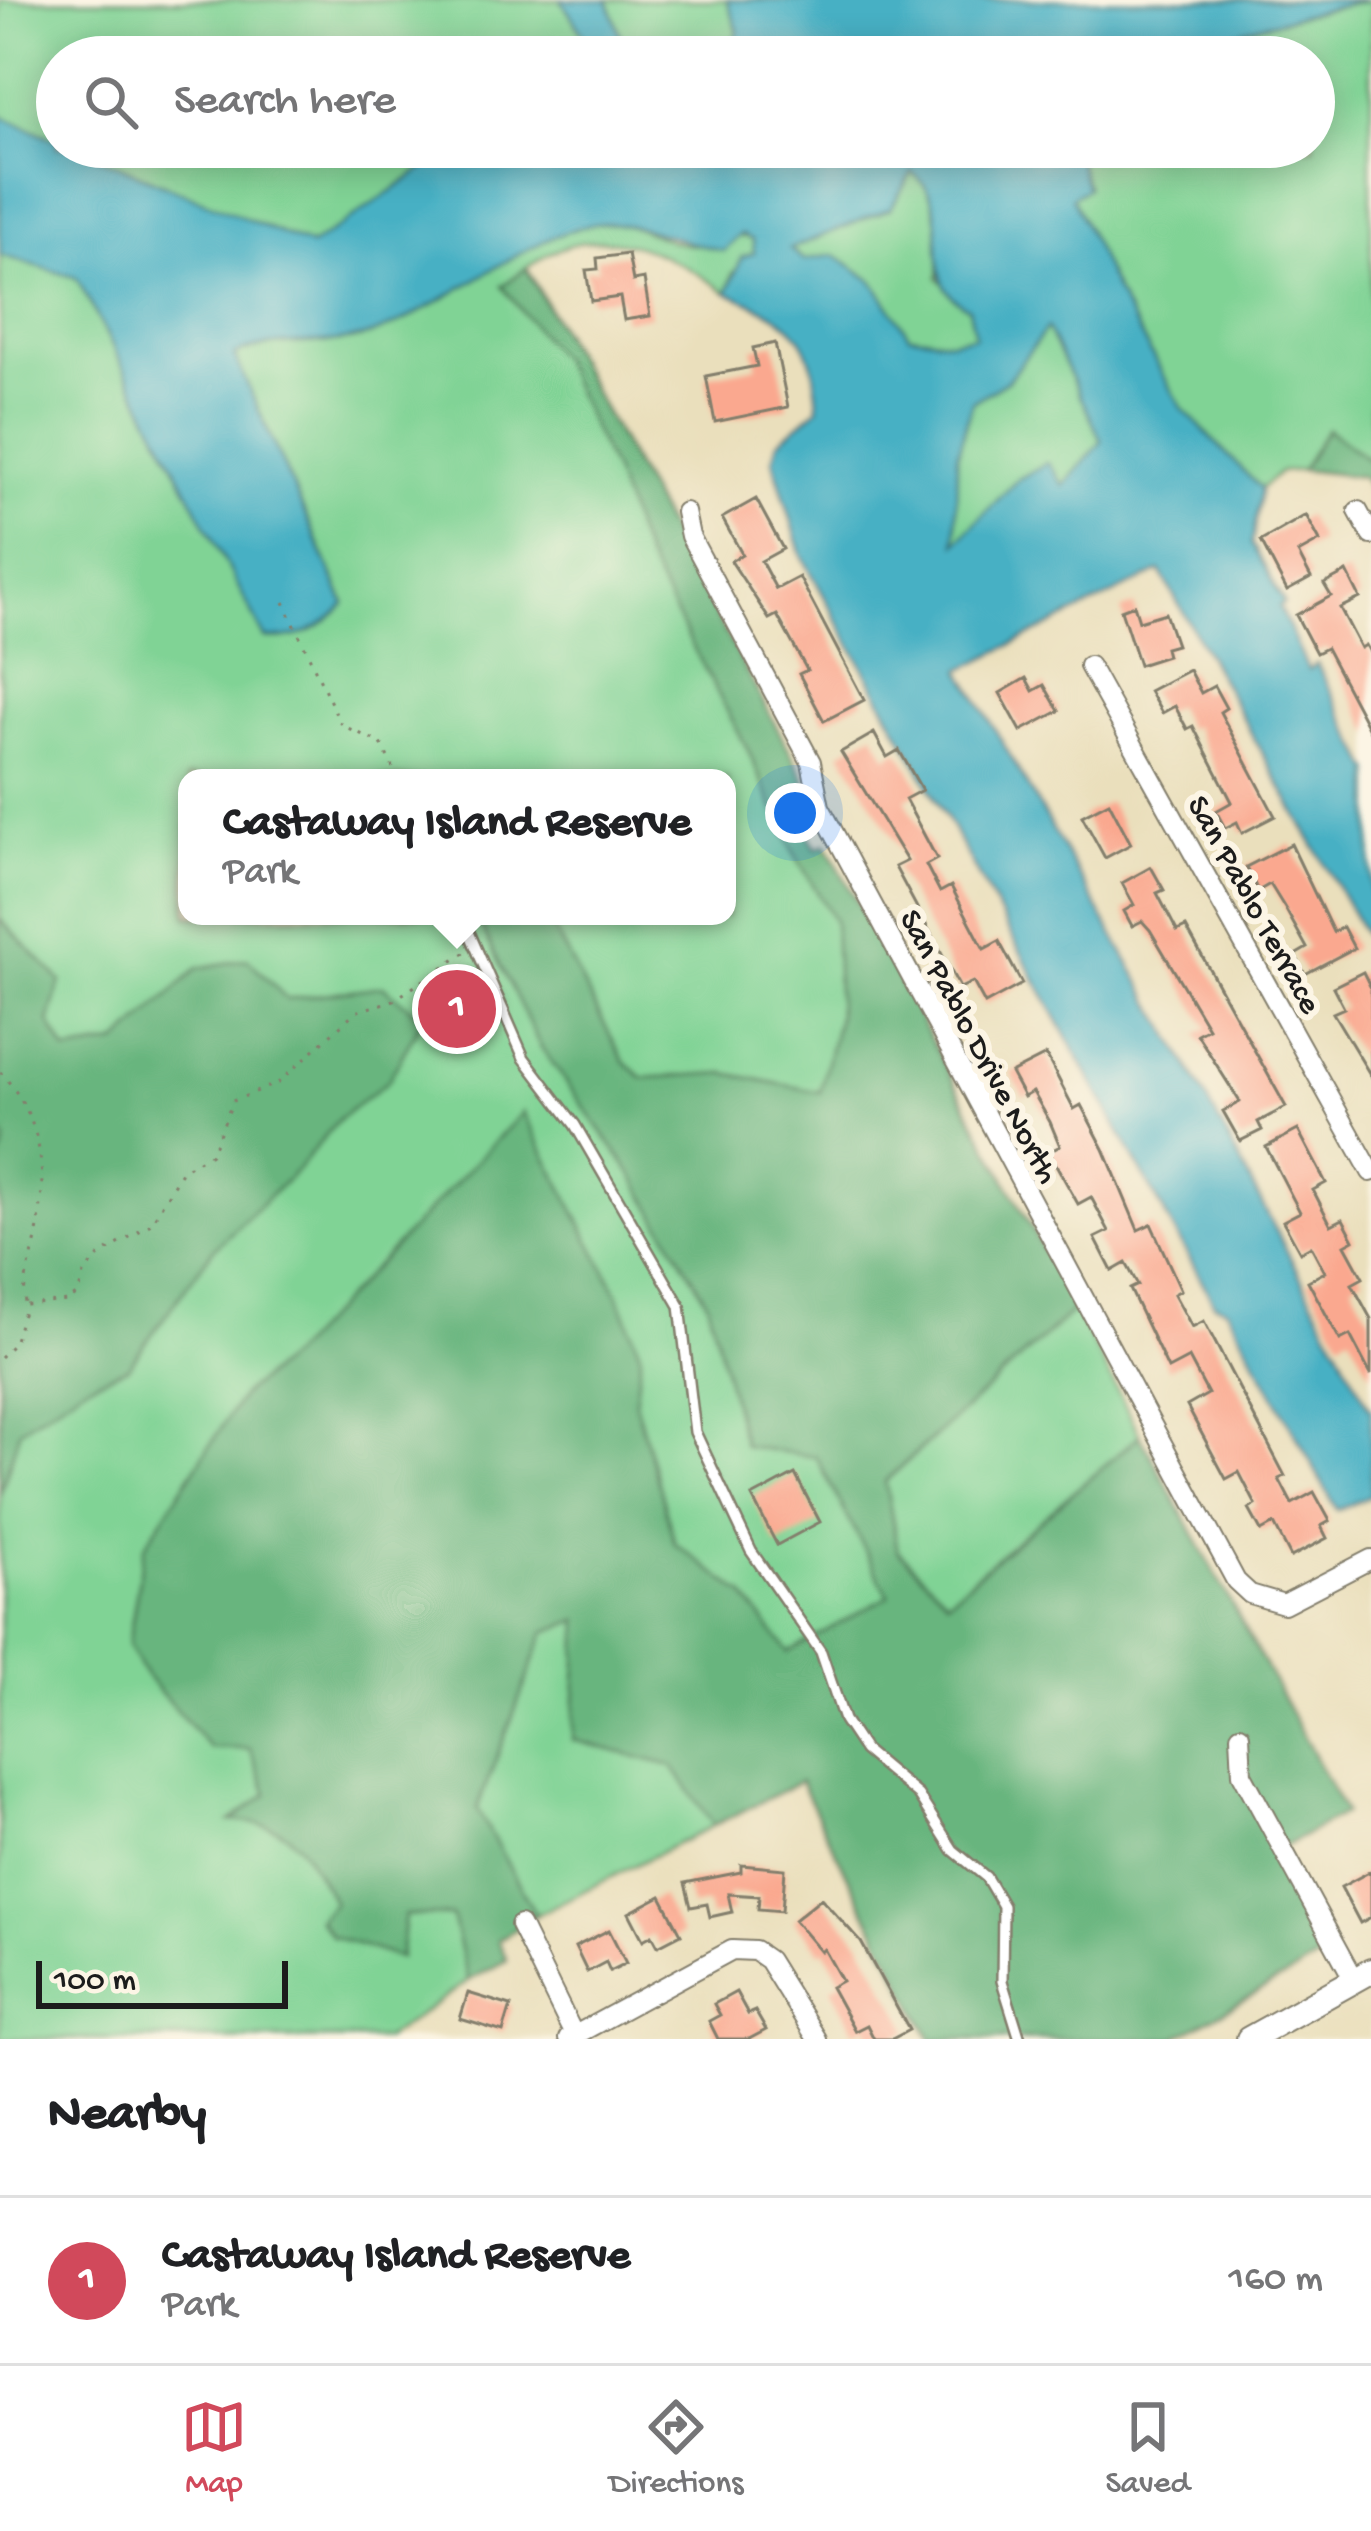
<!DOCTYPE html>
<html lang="en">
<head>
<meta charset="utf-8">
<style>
	body { margin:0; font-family:"Gochi Hand",sans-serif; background:#f2f2f2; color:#202124 }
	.scale { position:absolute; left:36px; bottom:30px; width:252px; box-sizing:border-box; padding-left:12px; border:6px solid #1c1c1c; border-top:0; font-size:33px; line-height:42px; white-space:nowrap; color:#1c1c1c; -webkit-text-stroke:9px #fcf5e5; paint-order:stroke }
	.you { position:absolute; left:795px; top:813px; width:42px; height:42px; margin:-30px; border:9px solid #fff; border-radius:50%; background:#1a73e8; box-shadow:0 0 0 18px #1a73e833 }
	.badge { display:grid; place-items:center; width:78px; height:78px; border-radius:50%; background:#d1495b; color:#fff; font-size:39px; font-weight:700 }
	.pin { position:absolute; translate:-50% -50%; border:6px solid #fff; box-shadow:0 3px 12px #0006 }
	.popup { position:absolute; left:178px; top:769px; width:558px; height:156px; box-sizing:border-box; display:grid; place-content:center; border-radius:24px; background:#fff; filter:drop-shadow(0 3px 9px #0005); font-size:39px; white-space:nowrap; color:#757577 }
	.popup b { font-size:45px; color:#202124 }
	.popup::after { content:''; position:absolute; left:50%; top:100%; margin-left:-24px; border:24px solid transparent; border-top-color:#fff }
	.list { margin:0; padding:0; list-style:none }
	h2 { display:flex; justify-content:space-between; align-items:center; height:156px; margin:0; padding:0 48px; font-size:51px }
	h2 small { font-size:39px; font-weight:400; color:#757577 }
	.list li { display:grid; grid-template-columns:78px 1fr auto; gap:36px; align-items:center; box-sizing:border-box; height:168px; padding:0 48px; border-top:3px solid #e0e0e0 }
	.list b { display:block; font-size:45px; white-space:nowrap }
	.list p { margin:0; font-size:39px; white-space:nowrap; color:#757577 }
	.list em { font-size:39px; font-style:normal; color:#757577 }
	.icon { flex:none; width:66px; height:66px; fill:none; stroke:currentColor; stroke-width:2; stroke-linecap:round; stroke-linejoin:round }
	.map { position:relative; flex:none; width:1371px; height:2039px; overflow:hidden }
	.search { position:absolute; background:#fff; box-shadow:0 6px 30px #0003; left:36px; right:36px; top:36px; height:132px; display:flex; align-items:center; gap:30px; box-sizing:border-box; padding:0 42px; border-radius:66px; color:#757577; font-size:45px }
	.sheet { height:324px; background:#fff }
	nav { display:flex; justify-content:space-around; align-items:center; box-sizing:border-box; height:168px; border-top:3px solid #e0e0e0; background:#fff; font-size:33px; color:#757577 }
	nav a { display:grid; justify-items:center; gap:6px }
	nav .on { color:#d1495b }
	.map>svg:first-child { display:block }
	.green { fill:#80d395; stroke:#4e7858; stroke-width:3; fill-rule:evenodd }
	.forest { fill:#68b57e; stroke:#42684d; stroke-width:3 }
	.water { fill:#46b0c4; stroke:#316670; stroke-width:3; fill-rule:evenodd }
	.building { fill:#faa88f }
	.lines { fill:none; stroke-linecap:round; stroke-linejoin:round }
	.service-casing { stroke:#837e6c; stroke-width:14 }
	.minor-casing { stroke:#837e6c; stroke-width:22 }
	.tertiary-casing { stroke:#837e6c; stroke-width:28 }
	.path { stroke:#837e6c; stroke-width:3; stroke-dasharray:3 9; stroke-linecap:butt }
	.service { stroke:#fff; stroke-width:9 }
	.minor { stroke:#fff; stroke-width:18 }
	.tertiary { stroke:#fff; stroke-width:24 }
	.labels { text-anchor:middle; stroke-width:12; stroke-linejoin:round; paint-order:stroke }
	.street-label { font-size:33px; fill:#1c1c1c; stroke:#fcf5e5 }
</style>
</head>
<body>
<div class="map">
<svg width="1371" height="2039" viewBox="0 0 1371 2039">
	<rect width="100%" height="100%" fill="#fcf5e5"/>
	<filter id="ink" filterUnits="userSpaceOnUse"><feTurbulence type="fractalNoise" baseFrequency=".00833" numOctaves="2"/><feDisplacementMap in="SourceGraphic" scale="24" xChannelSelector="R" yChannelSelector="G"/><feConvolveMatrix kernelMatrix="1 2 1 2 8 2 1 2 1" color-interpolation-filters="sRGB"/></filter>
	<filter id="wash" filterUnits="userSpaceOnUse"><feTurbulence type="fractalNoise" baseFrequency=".004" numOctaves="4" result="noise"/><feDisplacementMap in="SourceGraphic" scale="48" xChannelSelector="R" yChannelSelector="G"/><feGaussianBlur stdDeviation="2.7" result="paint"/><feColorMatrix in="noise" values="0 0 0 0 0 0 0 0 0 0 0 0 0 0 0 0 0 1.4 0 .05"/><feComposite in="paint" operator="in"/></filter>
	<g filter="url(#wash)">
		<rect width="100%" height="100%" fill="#eadfbc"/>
		<!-- green -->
		<path class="green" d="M0,0h561l31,48 -2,9h-533v83l-57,-24z
			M608,0h119l11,31 -11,26h-99z
			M1371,0v462l-44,-33 -26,41 -21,2 -19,17 -79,-81 -66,-116 -45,-96 16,-9 -13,-40h240v-90h-148l95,-32z
			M0,132l266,506c34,3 57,-10 79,-35l-111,-248c44,-20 91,-6 135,-20 78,-25 155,-104 233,-112 34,-4 59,20 89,22 23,2 40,-16 63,-5l1,13 -22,20 -6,20c-61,-43 -132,-79 -200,-25l279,513 -20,11 30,57 10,-5 174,324 -257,149 380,722h-192l-131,-257 -264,133 -72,47 4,19 -83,58h-385zM187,778h540v138h-540z
			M74,147h382l-145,99z
			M911,171l19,16 12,60 -4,31 31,29 7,29 -25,5 -42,-6 -36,-54 -38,-26 -31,5 -15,-12 102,-40z
			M1047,327l56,114 -40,45 -108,59 2,-90 15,-53 36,-22z
			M1075,1309l65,126 -193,165 -49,-49 -13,-69z"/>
		<!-- forest -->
		<path class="forest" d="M526,268l280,513 -20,11 30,57 10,-5 249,465 -190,172 13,70 50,49 192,-165 205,378 -71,39 55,101 -156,86h-242l-131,-257 -86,43 -42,-59 -99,-26 6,-120 -34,12 -68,177 59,106 -38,25 9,20 -39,21 -16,-65 -47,-1 -5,43 -69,-22 -13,-17 16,-17c-36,-56 -32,-77 -103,-81l36,-27 -17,-45 -40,-1 -64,-72 -18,-31 16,-98 99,-153 46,-37 234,-245 94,180 24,63 -6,47 40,141 69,52 44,57 101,-56 -73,-139 -72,-11 -37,-144 -77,-131 -90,-125 -64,-130h71l77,145 19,17 82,-5 95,19 18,-76 -4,-96 -41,-69 -46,-103 -101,-189 -35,-92 -50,-106 -59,-75z
			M1327,429l44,33v31l-9,-16 -61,-7z
			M0,919l61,62 -12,41 17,30 51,-8 81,-76 50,-9 39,40 96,-13 40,32 -35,63 -48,37 -42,51 -85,81 -85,117 -44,19 -64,43 -20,66v-335l6,-18 -6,-12z"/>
		<!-- water -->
		<path class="water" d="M561,0h47l20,57h-38l2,-9z
			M727,0h640l-106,25 -95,32h-439l11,-26z
			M0,116l57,24v7h17l237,99 145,-99h618l13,41 -15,9 44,95 66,116 79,81 -9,54 32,60 -5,4 29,63 9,-6 54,107v176l-211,-376 -199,99 239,416 171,325v85l-34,14 -110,-201 -13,-6 -412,-747 -29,-96 5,-18 40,-34c-4,-73 -25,-89 -91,-115l15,-36 12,-4 -1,-13 -12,-6 -17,17c-40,-7 -75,-26 -115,-28 -64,-2 -172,91 -240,112 -44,14 -91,0 -135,20l111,249c-22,24 -46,37 -80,34l-188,-360 -77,-23zM912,172c50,40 0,110 57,136l6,28 -24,5 -42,-6 -36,-54 -38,-26 -31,5 -14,-11 101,-41zM1047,328l55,113 -38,45 -16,-24 -31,18 -61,63 1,-88 15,-53 36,-22z"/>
		<g id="blocks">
			<!-- building -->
			<path class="building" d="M628,254l5,27 11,-2 6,37 -26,4 -4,-23 -29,4 -5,-31 12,-1 -1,-11z
				M775,343l13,64 -73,15 -9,-46 51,-10 -4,-18z
				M756,499l27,50 -22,12 15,28 23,-12 65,123 -40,21 -25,-47 8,-4 -30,-55 -8,4 -38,-58 11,-7 -20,-36z
				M1306,515l14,26 -22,12 13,25 -24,13 -26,-50z
				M1347,572l13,26 -20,10 21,40 5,-3 5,9v79l-45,-85 -10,5 -20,-38 35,-19 -7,-12z
				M1134,605l5,16 26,-8 11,32 -11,3 2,8 -28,9 -18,-55z
				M1189,670l12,23 13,-7 12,22 -6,4 55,104 -33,17 -5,-11 -12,6 -9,-17 16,-9 -39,-76 -6,3 -12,-23 -13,7 -13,-22z
				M1026,678l7,13 11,-6 15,26 -38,20 -21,-38z
				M874,733l13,24 12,-7 23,40 -17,9 32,60 -11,6 14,27 11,-6 33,63 15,-8 23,43 -37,20 -12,-22 -13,6 -65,-121 12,-6 -66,-109z
				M1109,802l22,42 -26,14 -23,-42z
				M1291,844l42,88 10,-5 11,21 -49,26 -10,-19 12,-7 -21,-38 -16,-26 -12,7 -12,-24z
				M1151,867l13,23 -7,3 20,38 9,-4 100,180 -28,15 4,8 -22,11 -17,-30 17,-9 -43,-68 11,-6 -58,-98 -8,-9 -10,5 -8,-15 10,-6 -12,-22z
				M1363,972l8,16v88l-38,-63 11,-5 -11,-21z
				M1046,1055l28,54 7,-4 23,44 34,81 13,-6 30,66 -7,4 18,33 12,-6 81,155 -6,3 13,25 22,-12 16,29 -9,5 6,12 -36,19 -17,-33 -13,7 -12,-22 7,-4 -17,-33 -13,7 -39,-73 21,-12 -19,-36 -21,11 -38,-80 8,-4 -12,-22 -14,8 -17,-33 14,-7 -18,-34 -13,7 -29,-52 11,-6 -10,-24 -17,-30 -9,5 -13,-24z
				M1298,1130l28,53 -13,7 18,35 12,-6 11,21 -9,5 18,33 -11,6 19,35v56l-21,-40 -10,5 -32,-59 17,-9 -14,-26 -11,6 -17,-31 17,-9 -34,-65z
				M795,1474l25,48 -43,23 -25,-48z
				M741,1865l44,4 -3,42 -24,-2 1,-13 -31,-2 4,18 -22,5 -3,-13 -16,3 -6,-24 56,-11z
				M1371,1871v46l-11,6 -19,-36z
				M661,1896l20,38 -23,12 -6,-11 -9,5 -14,-27z
				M821,1898l40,44 48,88 -17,9h-18l-7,-14 -12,6 -24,-44 11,-6 -18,-32 -3,3 -27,-32z
				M609,1930l17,33 -16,8 -4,-9 -19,10 -12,-25z
				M736,1992l12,22 7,-3 11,19 -17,9h-31l-9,-18 11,-6 -6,-11z
				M468,1993l43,13 -8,26 -43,-13z"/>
		</g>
	</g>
	<g filter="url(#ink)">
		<use href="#blocks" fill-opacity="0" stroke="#837e6c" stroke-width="3"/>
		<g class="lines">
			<defs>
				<path id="service" d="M462,916l62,142 51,67 105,181 15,126 56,119 70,101 23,68 20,30 54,45 35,55 33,27 17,29 -1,75 18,58"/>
				<path id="minor" d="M1358,511l13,24
					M685,512l5,24 121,226 9,45 416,774 14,13 34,10 87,-45
					M1089,666l282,506
					M1240,1735l2,39 112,206
					M520,1925l56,114
					M568,2039l164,-89 23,1 13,9 49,79"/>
				<path id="tertiary" d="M1249,2039l122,-68"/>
			</defs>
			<!-- service casing -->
			<use href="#service" class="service-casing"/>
			<!-- minor casing -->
			<use href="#minor" class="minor-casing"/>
			<!-- tertiary casing -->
			<use href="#tertiary" class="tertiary-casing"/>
			<!-- path -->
			<path class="path" d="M284,602l57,123 40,18 17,35
				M0,1072c47,50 48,113 34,176 -4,17 -12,38 -9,55
				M0,1357l14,-14 12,-38 41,-4 11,-7 7,-23 14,-15 52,-32 31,-54 29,-16 22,-53 45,-18 77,-71 39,-12 72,-48"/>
			<!-- service -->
			<use href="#service" class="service"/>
			<!-- minor -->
			<use href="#minor" class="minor"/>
			<!-- tertiary -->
			<use href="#tertiary" class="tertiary"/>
		</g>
	</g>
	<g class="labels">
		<!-- street labels -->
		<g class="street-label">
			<text transform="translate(1257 903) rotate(61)" y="12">San Pablo Terrace</text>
			<text transform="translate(982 1045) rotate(62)" y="12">San Pablo Drive North</text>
		</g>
	</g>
</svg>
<div class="scale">100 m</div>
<div class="you"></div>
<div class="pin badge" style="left:457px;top:1009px">1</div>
<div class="popup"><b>Castaway Island Reserve</b>Park</div>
<div class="search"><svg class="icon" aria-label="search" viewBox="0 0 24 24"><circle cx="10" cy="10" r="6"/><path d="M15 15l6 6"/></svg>Search here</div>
</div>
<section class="sheet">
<h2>Nearby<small></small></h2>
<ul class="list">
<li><span class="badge">1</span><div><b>Castaway Island Reserve</b><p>Park</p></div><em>160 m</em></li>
</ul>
</section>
<nav>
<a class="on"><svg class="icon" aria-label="map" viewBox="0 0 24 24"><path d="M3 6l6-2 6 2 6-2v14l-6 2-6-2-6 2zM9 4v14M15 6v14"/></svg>Map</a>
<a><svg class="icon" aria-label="directions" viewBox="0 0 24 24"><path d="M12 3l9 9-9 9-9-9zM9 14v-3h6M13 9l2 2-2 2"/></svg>Directions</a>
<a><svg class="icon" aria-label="saved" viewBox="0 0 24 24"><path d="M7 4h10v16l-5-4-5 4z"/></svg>Saved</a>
</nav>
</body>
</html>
